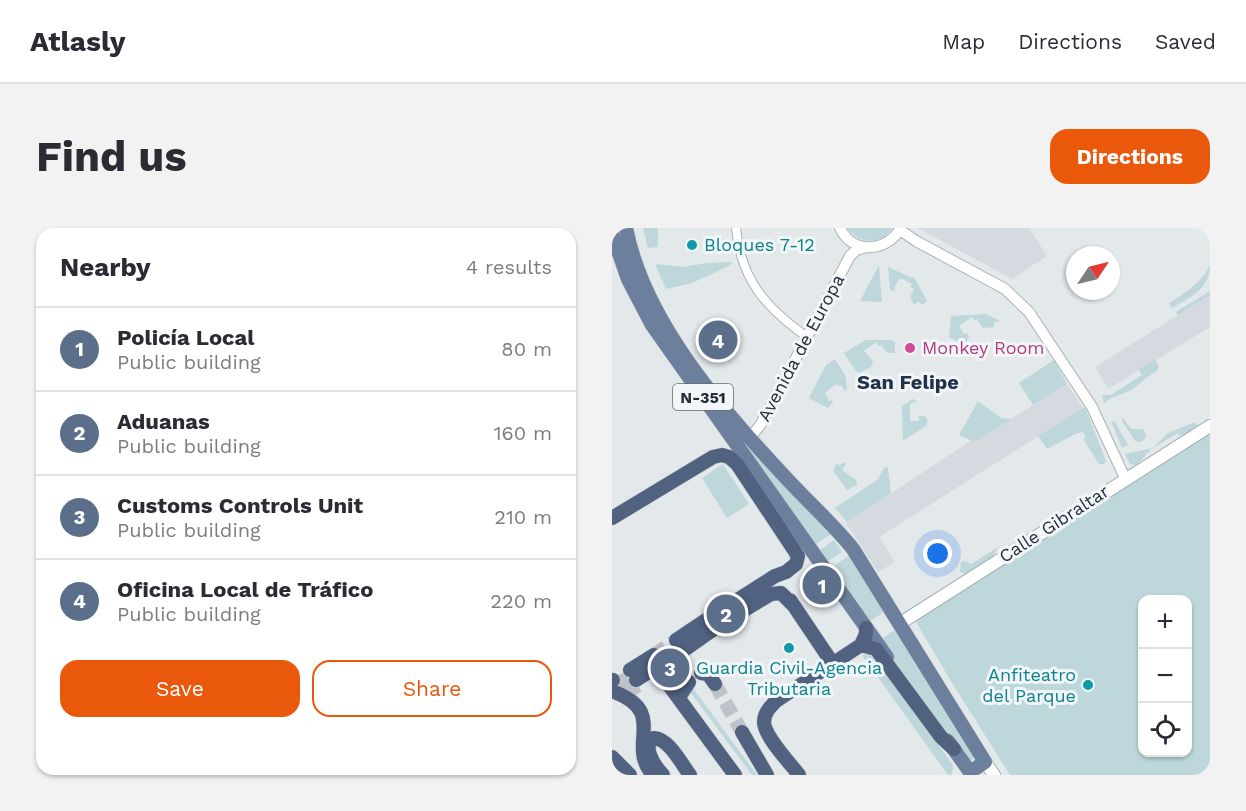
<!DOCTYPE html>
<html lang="en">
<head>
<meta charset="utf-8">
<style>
	body { margin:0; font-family:"Work Sans",sans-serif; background:#f2f2f3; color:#2b2b33 }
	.controls { position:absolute; right:18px; bottom:18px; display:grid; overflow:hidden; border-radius:12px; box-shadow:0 2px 4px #0004 }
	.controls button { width:54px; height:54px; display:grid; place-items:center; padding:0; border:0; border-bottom:2px solid #e1e1e2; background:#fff; color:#2b2b33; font:30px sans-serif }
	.compass { position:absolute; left:454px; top:18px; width:54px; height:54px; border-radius:50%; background:#fff; box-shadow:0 2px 4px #0004; rotate:55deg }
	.you { position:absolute; left:326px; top:326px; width:21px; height:21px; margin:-15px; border:4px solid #fff; border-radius:50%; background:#1a73e8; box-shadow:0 0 0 9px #1a73e833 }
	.badge { display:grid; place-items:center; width:39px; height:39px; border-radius:50%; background:#ea580c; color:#fff; font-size:20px; font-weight:700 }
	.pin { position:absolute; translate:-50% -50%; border:3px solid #fff; box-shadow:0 2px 6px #0006 }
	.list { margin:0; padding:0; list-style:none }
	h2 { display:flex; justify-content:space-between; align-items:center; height:78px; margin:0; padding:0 24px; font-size:26px }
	h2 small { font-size:20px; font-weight:400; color:#7c7c81 }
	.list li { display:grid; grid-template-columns:39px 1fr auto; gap:18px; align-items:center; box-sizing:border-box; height:84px; padding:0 24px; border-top:2px solid #e1e1e2 }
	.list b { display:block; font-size:22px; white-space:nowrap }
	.list p { margin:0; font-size:20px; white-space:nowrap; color:#7c7c81 }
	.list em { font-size:20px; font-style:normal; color:#7c7c81 }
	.actions { display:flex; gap:12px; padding:18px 24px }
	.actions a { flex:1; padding:14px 0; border:2px solid #ea580c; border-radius:18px; text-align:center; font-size:21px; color:#ea580c }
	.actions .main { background:#ea580c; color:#fff }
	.icon { flex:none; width:33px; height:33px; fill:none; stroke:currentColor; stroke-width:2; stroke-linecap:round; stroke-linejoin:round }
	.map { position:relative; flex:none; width:598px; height:547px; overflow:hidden; border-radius:18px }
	header { display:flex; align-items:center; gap:36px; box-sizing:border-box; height:84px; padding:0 30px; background:#fff; border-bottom:2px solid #e1e1e2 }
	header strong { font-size:28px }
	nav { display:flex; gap:33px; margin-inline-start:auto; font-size:21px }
	.intro { display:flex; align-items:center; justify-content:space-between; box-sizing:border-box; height:144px; padding:0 36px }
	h1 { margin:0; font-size:42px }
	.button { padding:15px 27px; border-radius:18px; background:#ea580c; color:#fff; font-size:21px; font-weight:700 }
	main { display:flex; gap:36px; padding:0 36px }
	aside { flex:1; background:#fff; border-radius:18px; box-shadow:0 2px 4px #0004 }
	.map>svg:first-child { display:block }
	.built { fill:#d4dadf }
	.green { fill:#bed7da; fill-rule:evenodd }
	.water { fill:#9191cb }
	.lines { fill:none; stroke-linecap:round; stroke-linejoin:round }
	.trunk-tunnel { stroke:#bdc3c8; stroke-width:14; stroke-dasharray:14 7; stroke-linecap:butt }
	.minor-casing { stroke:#aab0b6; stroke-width:10 }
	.tertiary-casing { stroke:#aab0b6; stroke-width:12 }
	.secondary-casing { stroke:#a5afb9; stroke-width:14 }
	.primary-casing { stroke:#c2c4c8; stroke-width:15 }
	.trunk-casing { stroke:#c2c4c8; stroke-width:15 }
	.minor { stroke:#fff; stroke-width:8 }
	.tertiary { stroke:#fff; stroke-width:10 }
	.secondary { stroke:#fff; stroke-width:12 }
	.primary { stroke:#6c7f9c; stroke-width:14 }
	.trunk { stroke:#506280; stroke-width:14 }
	.culture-dot { fill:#0f9aa8; stroke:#f3f6f8; stroke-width:2 }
	.hotel-dot { fill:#d1479c; stroke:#f3f6f8; stroke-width:2 }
	.labels { text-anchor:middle; stroke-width:6; stroke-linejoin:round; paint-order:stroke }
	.shield { fill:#f3f6f8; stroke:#626a74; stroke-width:1.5 }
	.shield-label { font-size:16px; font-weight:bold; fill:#242e3b }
	.culture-label { font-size:18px; fill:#0d838f; stroke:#f3f6f8; text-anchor:start }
	.street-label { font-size:18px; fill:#242e3b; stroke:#f3f6f8 }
	.hotel-label { font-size:18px; fill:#b23c85; stroke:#f3f6f8; text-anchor:start }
	.neighbourhood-label { font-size:20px; font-weight:bold; fill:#22324b; stroke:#f3f6f8 }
</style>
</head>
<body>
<header>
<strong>Atlasly</strong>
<nav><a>Map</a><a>Directions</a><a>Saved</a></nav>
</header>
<div class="intro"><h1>Find us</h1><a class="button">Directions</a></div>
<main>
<aside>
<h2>Nearby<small>4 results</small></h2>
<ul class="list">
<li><span class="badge" style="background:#5c6f8a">1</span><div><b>Policía Local</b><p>Public building</p></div><em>80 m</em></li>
<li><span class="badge" style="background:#5c6f8a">2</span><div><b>Aduanas</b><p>Public building</p></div><em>160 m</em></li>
<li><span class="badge" style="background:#5c6f8a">3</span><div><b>Customs Controls Unit</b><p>Public building</p></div><em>210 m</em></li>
<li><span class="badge" style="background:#5c6f8a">4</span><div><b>Oficina Local de Tráfico</b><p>Public building</p></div><em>220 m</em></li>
</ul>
<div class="actions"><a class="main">Save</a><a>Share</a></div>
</aside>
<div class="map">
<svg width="598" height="547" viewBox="0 0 598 547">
	<rect width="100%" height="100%" fill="#e3e8eb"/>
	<!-- built -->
	<path class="built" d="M306,0h111l18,28 -35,23z
		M598,67v32l-102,62 -13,-22z
		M455,156l16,24 -204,129 16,25 -17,10 -32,-49 126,-83 13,-5z"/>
	<!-- green -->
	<path class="green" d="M31,0h15v19l-10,1z
		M235,0h46c-13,17 -33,17 -46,0z
		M119,34l1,2 -3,2 -37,17 -26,6 -11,-25 28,3 24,-4z
		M598,36c0,25 -18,32 -38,44l-3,-5c17,-11 33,-20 41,-39z
		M267,37l3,37 -22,-1z
		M276,39l24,11 2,-1 13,24 -5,4 -3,-4 -5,4 -4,-8 4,-8 -4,-2 2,-3 -12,-6 -6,10 2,1 -2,2 -4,-1z
		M598,63v4l-32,20 -2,-3z
		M374,86l14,7 -6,1v5l-11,1 -6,-9 -2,2 -3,-4 -13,9 5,8 3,-1 2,4 -4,8 -16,-8 2,-21z
		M53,105l168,200 -20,13z
		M254,112h26l3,3v10h-8l-6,-8 -3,1 -2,-4 -12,9 9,10 -2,6 -12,6 -3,-2 -12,-18z
		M223,131l10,16 2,14 -2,2 -4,-6 -2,1 -3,-2 -11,9 4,8 3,-1 1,2 -5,6 -19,-10 17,-33z
		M543,131l4,7 -3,6c-12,5 -18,16 -29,20 -9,4 -16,4 -23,12l-2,-9h9l31,-20 -3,-5z
		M442,132l13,24 -34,21 -14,-22z
		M301,171l4,2 -7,3v17h9v-5h6l3,5 -2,2 1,2 -24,16 -1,-35z
		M366,173l23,17 10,1 -37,23 -15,-7z
		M473,179l21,54 -2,3h-5l-15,-24 1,-4 -2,-4 -6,1 -30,16 -9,-13z
		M511,190l8,11h12l3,6 -2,5 -4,2 -5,-1 -13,-20z
		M499,193l4,1 13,23 -6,3z
		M583,194l3,4 -18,10 -2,-3 -25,15c-8,5 -9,13 -18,17l-5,-1 -5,-10 28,-6 15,-15z
		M598,204v343h-200l-61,-97 -34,-58zM530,371h46v153h-46z
		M235,234l-5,8 14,10 1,5 -10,5 -14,-19 3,-7 3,1z
		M111,236l26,40 -22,14 -25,-40z
		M273,239l3,1 3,25 -44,29 -12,-14 42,-28z
		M222,312l8,12 -17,11 -8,-11z
		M386,319l-4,8 -28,19 -6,-2 1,-10 4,-1 6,3z
		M237,328l35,56 -17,11 -38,-54z
		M281,403l3,1 78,123 -2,5h-5l-87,-118 1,-3z
		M254,426l9,3 77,107 1,5 -2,6h-3l-86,-120z
		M80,459l65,88h-5l-61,-82 -1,-2z"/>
	<!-- water -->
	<path class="water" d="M106,100l12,17 -11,7 -11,-17z"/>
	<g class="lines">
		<!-- trunk-tunnel -->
		<path class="trunk-tunnel" d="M42,427l22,-15
			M49,436l23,-14
			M103,456l27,48
			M4,457l17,-10
			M14,465l13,-8"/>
		<defs>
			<path id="minor" d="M124,0c5,52 30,80 71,109"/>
			<path id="tertiary" d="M228,0c13,27 47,24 61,0
				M288,2l16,11 89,48 24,23 63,95 33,71
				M138,210l11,-14 89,-168 6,-6 8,-2"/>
			<path id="secondary" d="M287,396l311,-198
				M373,534l9,13"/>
			<path id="primary" d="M14,0c18,94 97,183 161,251 22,24 46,45 66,70l132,213 -15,10 -22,-31
				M0,5l16,46 24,46 235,332"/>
			<path id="trunk" d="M0,290l101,-61 9,-2 7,2 8,7 61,92 -2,8 -10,8 -11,4 -47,30
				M178,372l43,64
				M64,412l42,-28
				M249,417l15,4 65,88 13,12
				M72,422l37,-26 50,-30 10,-1 14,14
				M37,430l86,117
				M18,442l24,-15
				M89,445l7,1 7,10
				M24,452l17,-11 5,-1 3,-4
				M0,453l1,-1
				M0,463c58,21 13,53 41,84
				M67,469l10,-15
				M130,504l25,43
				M0,529l18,18
				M51,547c-8,-9 -14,-17 -15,-30l6,-7c15,1 27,25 36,37
				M187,547c-9,-12 -35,-39 -35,-53 0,-9 6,-15 12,-21l85,-56 5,-11v-6"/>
		</defs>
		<!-- minor casing -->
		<use href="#minor" class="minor-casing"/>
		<!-- tertiary casing -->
		<use href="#tertiary" class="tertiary-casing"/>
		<!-- secondary casing -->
		<use href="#secondary" class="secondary-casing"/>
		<!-- primary casing -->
		<use href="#primary" class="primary-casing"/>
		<!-- trunk casing -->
		<use href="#trunk" class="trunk-casing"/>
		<!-- minor -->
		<use href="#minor" class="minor"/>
		<!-- tertiary -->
		<use href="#tertiary" class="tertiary"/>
		<!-- secondary -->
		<use href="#secondary" class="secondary"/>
		<!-- primary -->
		<use href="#primary" class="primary"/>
		<!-- trunk -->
		<use href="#trunk" class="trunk"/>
	</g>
	<!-- markers -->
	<g class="culture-dot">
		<circle cx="80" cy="17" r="6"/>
		<circle cx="177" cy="420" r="6"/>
		<circle cx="476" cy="457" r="6"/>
	</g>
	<circle class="hotel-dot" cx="298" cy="120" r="6"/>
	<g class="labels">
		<!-- shield labels -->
		<rect class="shield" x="61" y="156" width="60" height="26" rx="4.5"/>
		<g class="shield-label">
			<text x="91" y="175">N-351</text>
		</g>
		<!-- culture labels -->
		<g class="culture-label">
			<text x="92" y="23">Bloques 7-12</text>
			<text x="177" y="446" text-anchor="middle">Guardia Civil-Agencia<tspan x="177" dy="21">Tributaria</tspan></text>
			<text x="464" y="453" text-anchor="end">Anfiteatro<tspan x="464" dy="21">del Parque</tspan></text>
		</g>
		<!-- street labels -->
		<g class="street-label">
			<text transform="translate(189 120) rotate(-62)" y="6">Avenida de Europa</text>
			<text transform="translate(442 296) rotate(-33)" y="6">Calle Gibraltar</text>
		</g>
		<!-- hotel labels -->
		<g class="hotel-label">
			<text x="310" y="126">Monkey Room</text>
		</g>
		<!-- neighbourhood labels -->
		<g class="neighbourhood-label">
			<text x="296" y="161">San Felipe</text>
		</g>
	</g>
</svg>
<div class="controls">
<button>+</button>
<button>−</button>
<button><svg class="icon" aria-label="locate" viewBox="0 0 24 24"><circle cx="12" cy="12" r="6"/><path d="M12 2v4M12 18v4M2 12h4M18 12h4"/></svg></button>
</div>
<svg class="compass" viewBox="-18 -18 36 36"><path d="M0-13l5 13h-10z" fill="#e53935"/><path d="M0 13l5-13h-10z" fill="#7c7c81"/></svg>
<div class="you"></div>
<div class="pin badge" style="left:210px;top:357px;background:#5c6f8a">1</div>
<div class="pin badge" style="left:114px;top:386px;background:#5c6f8a">2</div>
<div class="pin badge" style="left:58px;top:440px;background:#5c6f8a">3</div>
<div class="pin badge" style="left:106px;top:112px;background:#5c6f8a">4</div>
</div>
</main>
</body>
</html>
